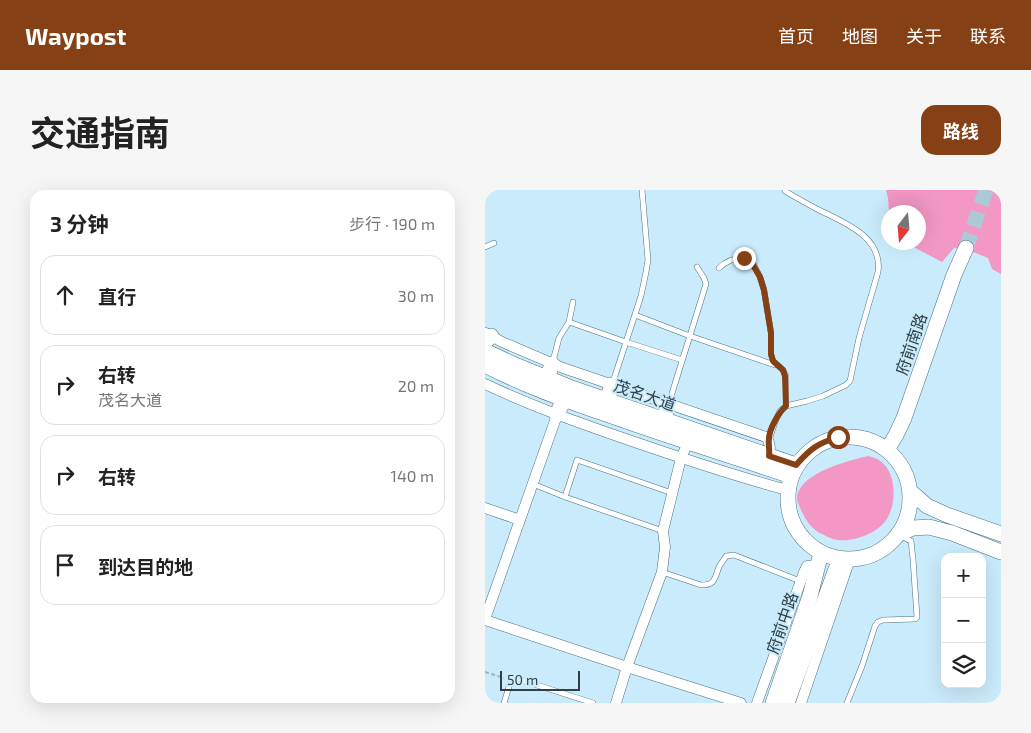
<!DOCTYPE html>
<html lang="zh">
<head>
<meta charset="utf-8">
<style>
	body { margin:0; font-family:"Exo 2","Noto Sans SC",sans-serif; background:#f6f6f6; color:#222 }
	.controls { position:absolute; right:15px; bottom:15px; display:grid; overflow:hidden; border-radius:10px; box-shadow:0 5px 20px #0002 }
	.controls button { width:45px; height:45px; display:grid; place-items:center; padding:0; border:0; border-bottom:1px solid #e0e0e0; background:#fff; color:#222; font:25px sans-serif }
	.compass { position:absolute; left:396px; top:15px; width:45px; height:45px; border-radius:50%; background:#fff; box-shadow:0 5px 20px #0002; rotate:196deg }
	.scale { position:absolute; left:15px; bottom:12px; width:80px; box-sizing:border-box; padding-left:5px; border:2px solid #2e3f47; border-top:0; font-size:14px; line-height:18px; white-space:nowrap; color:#2e3f47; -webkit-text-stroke:4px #caebfb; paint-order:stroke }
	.stop { position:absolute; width:15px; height:15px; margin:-11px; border:4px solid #854115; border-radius:50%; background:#fff }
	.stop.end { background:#854115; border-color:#fff; box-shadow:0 1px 5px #0008 }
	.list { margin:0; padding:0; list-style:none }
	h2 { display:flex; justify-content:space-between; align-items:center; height:65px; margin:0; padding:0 20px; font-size:21px }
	h2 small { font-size:16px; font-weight:400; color:#767676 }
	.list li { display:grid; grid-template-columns:32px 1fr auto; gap:15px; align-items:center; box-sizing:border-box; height:80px; margin:0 10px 10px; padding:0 10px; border:1px solid #e0e0e0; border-radius:15px }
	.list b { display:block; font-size:19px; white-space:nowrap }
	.list p { margin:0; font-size:16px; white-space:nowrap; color:#767676 }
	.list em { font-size:16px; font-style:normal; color:#767676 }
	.icon { flex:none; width:28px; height:28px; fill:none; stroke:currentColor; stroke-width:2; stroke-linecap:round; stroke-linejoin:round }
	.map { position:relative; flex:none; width:516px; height:513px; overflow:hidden; border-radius:15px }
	header { display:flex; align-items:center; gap:30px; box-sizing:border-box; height:70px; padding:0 25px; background:#854115; color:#fff }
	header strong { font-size:24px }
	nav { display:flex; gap:28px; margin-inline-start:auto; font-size:18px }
	.intro { display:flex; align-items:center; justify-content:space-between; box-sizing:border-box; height:120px; padding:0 30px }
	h1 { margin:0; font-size:35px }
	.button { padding:12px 22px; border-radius:15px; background:#854115; color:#fff; font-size:18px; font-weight:700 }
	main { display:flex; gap:30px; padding:0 30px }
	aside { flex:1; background:#fff; border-radius:15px; box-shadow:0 5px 20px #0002 }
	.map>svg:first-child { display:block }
	.green { fill:#f398c5 }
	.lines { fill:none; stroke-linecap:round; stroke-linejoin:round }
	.secondary-tunnel { stroke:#abc9d7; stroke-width:15; stroke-dasharray:15 8; stroke-linecap:butt }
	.lane-casing { stroke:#4b7182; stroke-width:6 }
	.street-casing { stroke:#4b7182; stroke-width:11 }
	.secondary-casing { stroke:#4b7182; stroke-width:16 }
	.path { stroke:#9ab6c4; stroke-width:2; stroke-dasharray:4 2.5; stroke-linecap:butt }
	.lane { stroke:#fff; stroke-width:5 }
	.street { stroke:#fff; stroke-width:10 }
	.secondary { stroke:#fff; stroke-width:15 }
	.route { stroke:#854115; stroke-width:6 }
	.labels { text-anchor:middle; stroke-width:4; stroke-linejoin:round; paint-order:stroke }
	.street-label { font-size:16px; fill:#2e3f47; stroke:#caebfb }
</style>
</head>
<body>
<header>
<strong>Waypost</strong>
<nav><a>首页</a><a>地图</a><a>关于</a><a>联系</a></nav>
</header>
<div class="intro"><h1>交通指南</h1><a class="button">路线</a></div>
<main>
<aside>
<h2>3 分钟<small>步行 · 190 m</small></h2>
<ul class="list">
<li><svg class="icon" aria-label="ahead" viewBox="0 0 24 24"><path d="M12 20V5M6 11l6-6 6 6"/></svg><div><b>直行</b></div><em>30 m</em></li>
<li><svg class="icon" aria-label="right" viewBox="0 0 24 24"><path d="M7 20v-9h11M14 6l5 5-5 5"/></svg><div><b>右转</b><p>茂名大道</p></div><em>20 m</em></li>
<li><svg class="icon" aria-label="right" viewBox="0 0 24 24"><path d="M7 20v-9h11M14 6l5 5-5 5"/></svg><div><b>右转</b></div><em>140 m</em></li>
<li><svg class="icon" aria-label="arrive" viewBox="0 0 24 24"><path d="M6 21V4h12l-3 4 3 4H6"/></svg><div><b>到达目的地</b></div></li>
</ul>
</aside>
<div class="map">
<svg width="516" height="513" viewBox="0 0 516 513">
	<rect width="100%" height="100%" fill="#caebfb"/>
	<!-- green -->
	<path class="green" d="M401,0h115v84l-9,-5 -4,-11 -22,-9 -12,-1 -12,14 -36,-19 12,-1v-30h-29l-1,-14z
		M383,266c4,1 8,2 11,4 17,11 18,40 9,57 -8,15 -32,25 -50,23 -4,0 -10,-3 -14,-5 -11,-4 -18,-14 -23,-25 -1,-3 -3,-7 -4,-10 0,-27 51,-39 71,-44z"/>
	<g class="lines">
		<!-- secondary-tunnel -->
		<path class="secondary-tunnel" d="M481,58l20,-58"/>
		<defs>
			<path id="lane" d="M0,57l9,-4
				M234,78c7,-7 14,-10 25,-10l10,7 6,12 4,13 7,43v21l2,7 10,9 3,6v30
				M150,125l55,21 85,29
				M84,132l57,20 56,18
				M68,171l6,-23 10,-16 4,-20
				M127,195l29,-89 5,-24 2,-12 -6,-70
				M184,213l37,-119 -2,-6 -7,-11
				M284,250l6,-18 5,-11 6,-5 21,-5 16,-5 23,-11 4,-4 9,-43 19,-66c5,-35 -33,-49 -59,-62 -11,-6 -23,-12 -34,-19
				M48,294l32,13 98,34
				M80,307l12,-37 95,33
				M177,382l39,13c15,0 13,-6 18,-18 2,-4 5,-7 7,-11l8,-1 66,26
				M19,513l8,-26 81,26
				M362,513l15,-37 13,-40 3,-4 5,-2 32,-1 2,-2 -4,-58 -2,-18 -10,-5"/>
			<path id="street" d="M1,143l16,9 61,26 203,69c5,6 4,12 3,20
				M0,194c44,21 89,37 135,53 55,19 111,38 167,53
				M0,318l35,12
				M0,429l72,-204
				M0,430l142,47 114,36
				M131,513l11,-36 35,-95 3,-25 -2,-16 18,-73 10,-22
				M272,513l47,-131 3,-6 11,-1
				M316,513l49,-144"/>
			<path id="secondary" d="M0,152l6,-6
				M0,161l30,14 54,22 227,78
				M0,175c38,20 80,35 121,49 61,22 123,41 185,62
				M62,189l5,-15
				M122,211l5,-16
				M72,225l10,-24
				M176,239l7,-25
				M303 308a61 61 0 1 1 122 0a61 61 0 1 1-122 0Z
				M402,260l9,-15 8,-17 50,-143 12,-27
				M425,301l17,15 20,9 54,19
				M413,344l15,-6 16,-1 23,6 49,19
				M288,513l37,-107 11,-43
				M302,513l53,-145"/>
		</defs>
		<!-- lane casing -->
		<use href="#lane" class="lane-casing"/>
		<!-- street casing -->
		<use href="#street" class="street-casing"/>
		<!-- secondary casing -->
		<use href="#secondary" class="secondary-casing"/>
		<!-- path -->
		<path class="path" d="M0,482l19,6
			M0,512l2,1"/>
		<!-- lane -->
		<use href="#lane" class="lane"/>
		<!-- street -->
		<use href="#street" class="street"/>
		<!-- secondary -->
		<use href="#secondary" class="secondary"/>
	</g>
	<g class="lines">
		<!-- route -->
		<path class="route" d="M259,68l9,7 7,12 4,13 7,43v21l2,7 10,9 2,6 1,30c-7,6 -17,23 -17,33 -1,5 1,12 0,17l27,9c15,-17 21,-21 42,-28"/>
	</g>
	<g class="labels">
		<!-- street labels -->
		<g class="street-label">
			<text transform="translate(426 154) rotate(-71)" y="6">府前南路</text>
			<text transform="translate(160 205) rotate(19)" y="6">茂名大道</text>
			<text transform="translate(297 433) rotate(-71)" y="6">府前中路</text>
		</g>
	</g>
</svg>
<div class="controls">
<button>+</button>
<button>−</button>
<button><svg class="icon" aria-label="layers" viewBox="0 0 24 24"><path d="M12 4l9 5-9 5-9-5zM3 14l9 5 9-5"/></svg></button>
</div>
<svg class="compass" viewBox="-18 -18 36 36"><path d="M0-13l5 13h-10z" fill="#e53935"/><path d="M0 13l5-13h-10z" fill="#767676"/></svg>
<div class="scale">50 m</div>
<div class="stop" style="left:353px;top:247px"></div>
<div class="stop end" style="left:259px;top:68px"></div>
</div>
</main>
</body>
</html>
